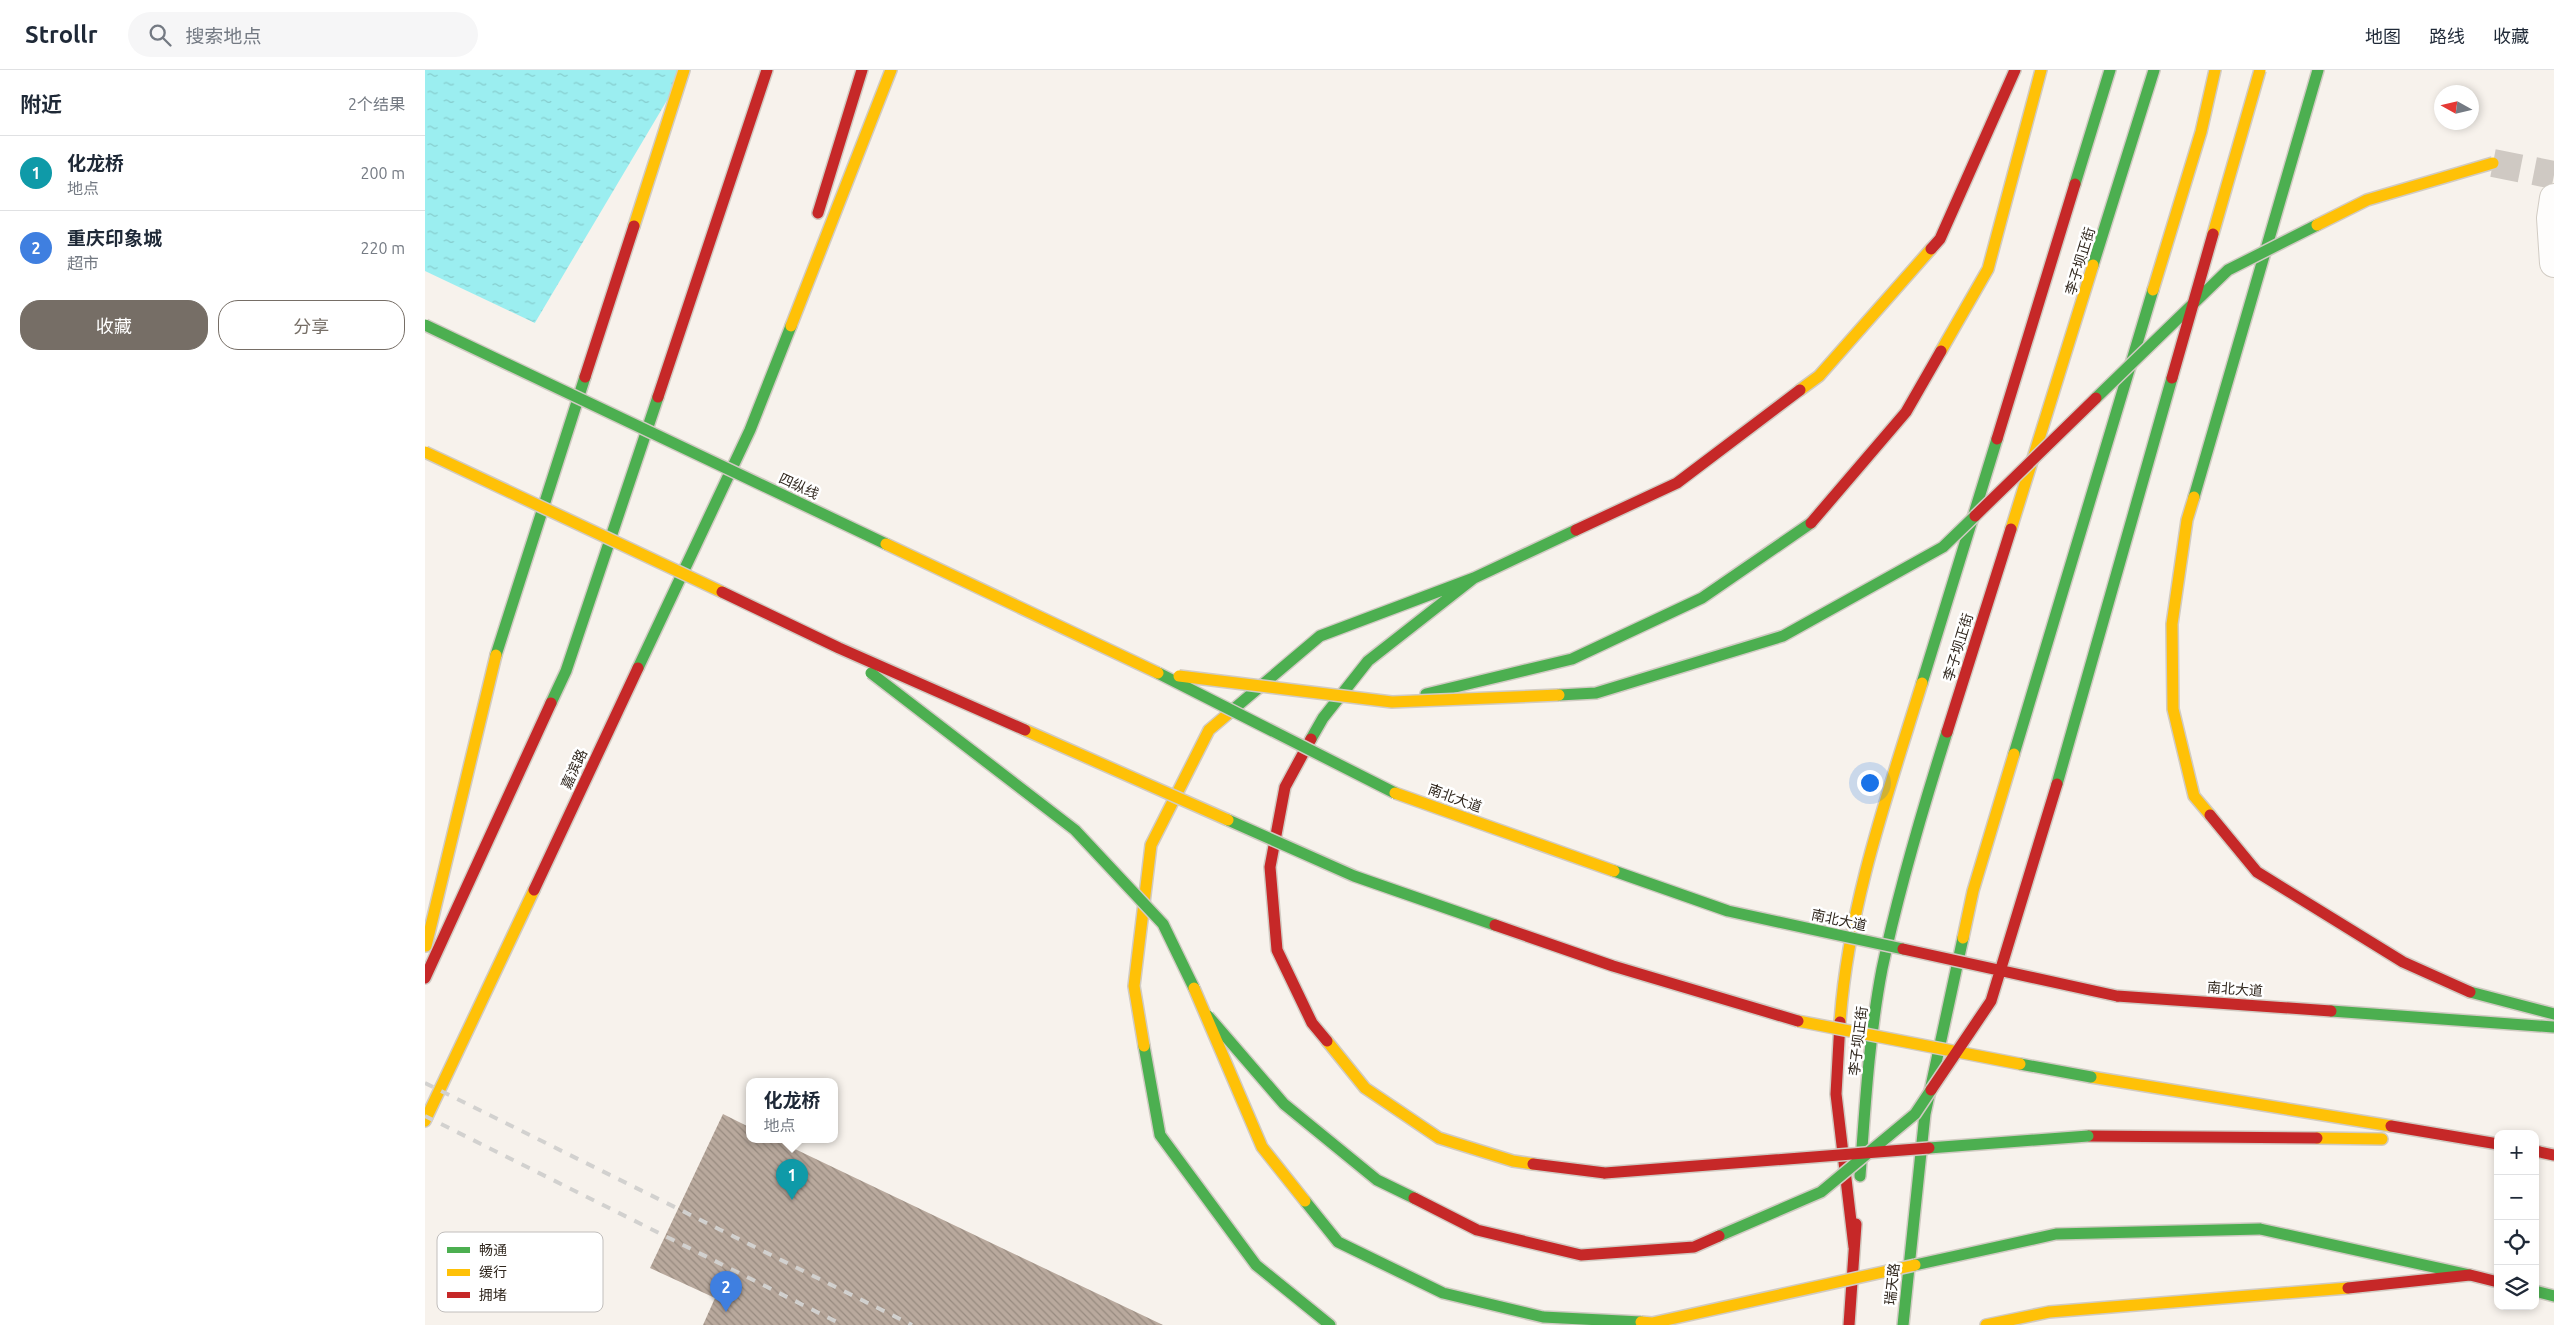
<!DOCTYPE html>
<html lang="zh">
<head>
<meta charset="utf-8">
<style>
	body { margin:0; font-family:Ubuntu,"Noto Sans SC",sans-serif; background:#f6f6f7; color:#1f2937 }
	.controls { position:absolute; right:15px; bottom:15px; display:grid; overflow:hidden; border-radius:10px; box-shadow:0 2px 8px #0003 }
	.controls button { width:45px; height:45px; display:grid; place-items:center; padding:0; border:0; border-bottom:1px solid #e0e1e3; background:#fff; color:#1f2937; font:25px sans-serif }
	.compass { position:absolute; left:2009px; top:15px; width:45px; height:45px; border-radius:50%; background:#fff; box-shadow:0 2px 8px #0003; rotate:278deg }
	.you { position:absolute; left:1444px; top:712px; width:18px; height:18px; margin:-12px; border:4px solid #fff; border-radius:50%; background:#1a73e8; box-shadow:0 0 0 8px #1a73e833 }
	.badge { display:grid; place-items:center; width:32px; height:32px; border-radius:50%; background:#766e66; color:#fff; font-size:16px; font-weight:700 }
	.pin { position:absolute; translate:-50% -41px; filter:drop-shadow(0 1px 2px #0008) }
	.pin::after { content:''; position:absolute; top:26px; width:18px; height:15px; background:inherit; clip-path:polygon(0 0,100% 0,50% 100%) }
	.popup { position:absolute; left:321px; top:1008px; width:92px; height:65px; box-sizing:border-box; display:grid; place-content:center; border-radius:10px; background:#fff; filter:drop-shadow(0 1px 4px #0005); font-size:16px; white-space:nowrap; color:#747a83 }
	.popup b { font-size:19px; color:#1f2937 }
	.popup::after { content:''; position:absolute; left:50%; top:100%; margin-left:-10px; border:10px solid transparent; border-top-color:#fff }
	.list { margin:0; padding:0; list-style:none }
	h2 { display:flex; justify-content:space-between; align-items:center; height:65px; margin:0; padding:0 20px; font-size:21px }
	h2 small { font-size:16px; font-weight:400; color:#747a83 }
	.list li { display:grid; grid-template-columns:32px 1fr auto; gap:15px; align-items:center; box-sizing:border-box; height:75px; padding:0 20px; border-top:1px solid #e0e1e3 }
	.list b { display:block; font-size:19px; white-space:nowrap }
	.list p { margin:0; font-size:16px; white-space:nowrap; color:#747a83 }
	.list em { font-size:16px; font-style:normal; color:#747a83 }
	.actions { display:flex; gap:10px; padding:15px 20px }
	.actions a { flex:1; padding:11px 0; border:1px solid #766e66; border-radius:20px; text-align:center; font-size:18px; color:#766e66 }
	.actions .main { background:#766e66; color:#fff }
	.icon { flex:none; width:28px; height:28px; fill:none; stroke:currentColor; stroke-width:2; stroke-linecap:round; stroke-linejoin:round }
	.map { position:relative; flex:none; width:2129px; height:1255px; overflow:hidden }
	header { display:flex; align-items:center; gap:30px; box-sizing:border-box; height:70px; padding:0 25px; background:#fff; border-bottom:1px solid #e0e1e3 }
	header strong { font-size:24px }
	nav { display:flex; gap:28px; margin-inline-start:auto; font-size:18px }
	.search { width:350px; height:45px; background:#f6f6f7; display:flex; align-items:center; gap:12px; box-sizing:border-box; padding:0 18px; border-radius:28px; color:#747a83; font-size:19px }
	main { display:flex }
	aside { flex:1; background:#fff }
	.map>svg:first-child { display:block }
	.water { fill:url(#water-ripples) }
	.pier { fill:#f7f2ec }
	.building { fill:url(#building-back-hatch) }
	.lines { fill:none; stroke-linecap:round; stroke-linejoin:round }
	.highway-tunnel { stroke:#cfc9c3; stroke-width:28; stroke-dasharray:28 14; stroke-linecap:butt }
	.street-casing { stroke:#d1cbc3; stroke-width:30 }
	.fast-casing { stroke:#d1cbc3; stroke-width:14 }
	.slow-casing { stroke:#d1cbc3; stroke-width:14 }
	.jam-casing { stroke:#d1cbc3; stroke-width:14 }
	.street { stroke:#fefdfc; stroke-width:28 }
	.fast { stroke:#4caf50; stroke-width:11 }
	.slow { stroke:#ffc107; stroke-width:11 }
	.jam { stroke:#c62828; stroke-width:11 }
	.rail { stroke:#d2d1cf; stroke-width:4; stroke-dasharray:9 9; stroke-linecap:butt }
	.fast-bridge-casing { stroke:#d1cbc3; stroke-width:14; stroke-linecap:butt }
	.slow-bridge-casing { stroke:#d1cbc3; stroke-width:14; stroke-linecap:butt }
	.jam-bridge-casing { stroke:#d1cbc3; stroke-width:14; stroke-linecap:butt }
	.fast-bridge { stroke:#4caf50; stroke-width:11 }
	.slow-bridge { stroke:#ffc107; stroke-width:11 }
	.jam-bridge { stroke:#c62828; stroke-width:11 }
	.labels { text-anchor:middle; stroke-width:5; stroke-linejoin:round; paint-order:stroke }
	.street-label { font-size:14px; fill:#30271e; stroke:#fff }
	.key { fill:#fff; stroke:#c1bebc; stroke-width:1 }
	.key-label { font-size:14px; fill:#30271e }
</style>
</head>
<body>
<header>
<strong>Strollr</strong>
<div class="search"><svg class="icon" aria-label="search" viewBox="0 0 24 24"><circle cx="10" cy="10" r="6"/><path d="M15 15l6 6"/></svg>搜索地点</div>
<nav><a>地图</a><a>路线</a><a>收藏</a></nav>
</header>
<main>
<aside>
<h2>附近<small>2个结果</small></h2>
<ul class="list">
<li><span class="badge" style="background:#0f9aa8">1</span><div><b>化龙桥</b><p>地点</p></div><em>200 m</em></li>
<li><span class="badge" style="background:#3f7fe0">2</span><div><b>重庆印象城</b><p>超市</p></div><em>220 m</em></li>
</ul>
<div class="actions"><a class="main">收藏</a><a>分享</a></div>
</aside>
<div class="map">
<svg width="2129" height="1255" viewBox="0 0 2129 1255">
	<defs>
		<pattern id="water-ripples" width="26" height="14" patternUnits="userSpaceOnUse" patternTransform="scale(1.25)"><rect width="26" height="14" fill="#9beef0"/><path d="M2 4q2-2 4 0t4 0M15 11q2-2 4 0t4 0" fill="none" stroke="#86cccd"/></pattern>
		<pattern id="building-back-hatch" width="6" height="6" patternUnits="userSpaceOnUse" patternTransform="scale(1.25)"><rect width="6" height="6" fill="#b9a99d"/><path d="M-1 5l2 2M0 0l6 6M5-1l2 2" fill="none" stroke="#978a7f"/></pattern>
	</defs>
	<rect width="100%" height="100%" fill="#f7f2ec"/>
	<!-- water -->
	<path class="water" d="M0,0h260l-260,438z"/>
	<!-- pier -->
	<path class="pier" d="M0,201l112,53 -112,187z"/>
	<!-- building -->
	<path class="building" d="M298,1044l26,13v12h25l389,186h-460l12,-27 -65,-30z"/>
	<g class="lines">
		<!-- highway-tunnel -->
		<path class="highway-tunnel" d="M2068,93l61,12"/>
		<defs>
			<path id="street" d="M2129,128l-3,20 3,45"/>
			<path id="fast" d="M1650,114l35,-114
				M1668,195l61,-195
				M1769,427l124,-427
				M71,585l89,-278
				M213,598l112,-238 41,-104
				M1497,613l75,-244
				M1001,624l146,-35 130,-61 109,-75
				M126,633l15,-32 92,-274
				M804,643l91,-77 154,-58 102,-48
				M886,669l12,-21 45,-57 106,-83
				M1589,684l139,-464
				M2045,922l84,22
				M1906,941l222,16
				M719,976l16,89 96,130 74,60
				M1435,1106c5,-69 9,-139 22,-207 17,-81 40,-158 65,-237
				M1835,1159l210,46
				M2110,1221l19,5
				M1478,1255l22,-211 38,-176"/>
			<path id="slow" d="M209,156l50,-156
				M1728,220l48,-158 14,-62
				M366,256l100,-256
				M1516,281l47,-82 53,-199
				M1375,320l19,-14 112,-127
				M1769,427l-7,23 -15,104 1,85 21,87 16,19
				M1586,459l82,-264
				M1538,868l10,-47 41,-137
				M1,876l70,-291
				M1415,952c8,-116 48,-229 82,-339
				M902,971l38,47 74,50 74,23 20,3
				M719,976l-10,-60 17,-141 58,-115 20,-17
				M1666,1007l300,49
				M0,1051l109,-231
				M1892,1068l65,1
				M1561,1255l63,-13 299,-24"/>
			<path id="jam" d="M393,143l44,-143
				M1506,179l9,-10 75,-169
				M160,307l49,-151
				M233,327l109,-327
				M1572,369l78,-255
				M1386,453l95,-111 35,-61
				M1151,460l101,-47 123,-93
				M1522,662l64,-203
				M886,669l-26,48 -15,80 7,83 35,73 15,18
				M1785,745l47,57 146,90 67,30
				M109,820l104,-222
				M0,908l126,-275
				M1692,926l214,15
				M1415,952l-4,72 18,153
				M1966,1056l107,18
				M1663,1066l229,2
				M2110,1081l19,4
				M1108,1094l72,9
				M1923,1218l122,-13 28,7
				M1424,1255l7,-101"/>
		</defs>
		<!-- street casing -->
		<use href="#street" class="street-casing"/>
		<!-- fast casing -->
		<use href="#fast" class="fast-casing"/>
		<!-- slow casing -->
		<use href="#slow" class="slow-casing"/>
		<!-- jam casing -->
		<use href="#jam" class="jam-casing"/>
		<!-- street -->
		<use href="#street" class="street"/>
		<!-- fast -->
		<use href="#fast" class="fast"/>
		<!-- slow -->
		<use href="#slow" class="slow"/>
		<!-- jam -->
		<use href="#jam" class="jam"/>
		<!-- rail -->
		<path class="rail" d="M0,1013l487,242
			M0,1046l418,209"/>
		<defs>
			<path id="fast-bridge" d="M0,255l461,219
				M1671,328l132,-128 89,-45
				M446,603l204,157 88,94 31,64
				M733,603l237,120
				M1134,625l37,-2 187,-57 160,-89 32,-31
				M1632,714l115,-406
				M803,750l126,56 141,49
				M1189,801l114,40 175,38
				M783,946l76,88 93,76 37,18
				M1595,994l71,13
				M1504,1078l159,-12
				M880,1131l33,41 105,51 100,24 98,5
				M1294,1166l102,-44 94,-78 16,-24
				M1490,1195l141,-31 204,-5"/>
			<path id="slow-bridge" d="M1892,155l50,-25 126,-37
				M1788,164l47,-164
				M0,382l297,140
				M461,474l272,129
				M754,606l213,26 167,-7
				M600,660l203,90
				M970,723l219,78
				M769,918l68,159 43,54
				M1373,951l222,43
				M1216,1252l11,1 263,-58"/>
			<path id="jam-bridge" d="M1747,308l41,-144
				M1550,446l121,-118
				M297,522l117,56 186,82
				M1070,855l118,41 185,55
				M1478,879l214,47
				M1506,1020l60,-89 66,-217
				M1180,1103l324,-25
				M989,1128l63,32 104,25 113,-8 25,-11"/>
		</defs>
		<!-- fast-bridge casing -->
		<use href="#fast-bridge" class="fast-bridge-casing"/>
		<!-- slow-bridge casing -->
		<use href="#slow-bridge" class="slow-bridge-casing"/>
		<!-- jam-bridge casing -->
		<use href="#jam-bridge" class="jam-bridge-casing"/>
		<!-- fast-bridge -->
		<use href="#fast-bridge" class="fast-bridge"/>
		<!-- slow-bridge -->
		<use href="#slow-bridge" class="slow-bridge"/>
		<!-- jam-bridge -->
		<use href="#jam-bridge" class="jam-bridge"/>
	</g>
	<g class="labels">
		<!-- street labels -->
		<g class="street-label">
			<text transform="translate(1655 191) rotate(-73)" y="5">李子坝正街</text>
			<text transform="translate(374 416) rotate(25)" y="5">四纵线</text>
			<text transform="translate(1533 577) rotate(-73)" y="5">李子坝正街</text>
			<text transform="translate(149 699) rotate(-65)" y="5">嘉滨路</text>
			<text transform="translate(1030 728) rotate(20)" y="5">南北大道</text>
			<text transform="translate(1414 850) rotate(12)" y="5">南北大道</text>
			<text transform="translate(1810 919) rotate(4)" y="5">南北大道</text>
			<text transform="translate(1433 971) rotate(-83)" y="5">李子坝正街</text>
			<text transform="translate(1467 1214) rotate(-84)" y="5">瑞天路</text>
		</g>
	</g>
	<!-- legend -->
	<rect x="12" y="1162" width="166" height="80" rx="8" class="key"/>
	<rect x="22" y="1177" width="23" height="6" fill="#4caf50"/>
	<rect x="22" y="1199" width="23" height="7" fill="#ffc107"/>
	<rect x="22" y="1222" width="23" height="6" fill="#c62828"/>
	<g class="key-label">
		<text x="54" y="1185">畅通</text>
		<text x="54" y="1207">缓行</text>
		<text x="54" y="1230">拥堵</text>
	</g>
</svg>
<div class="controls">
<button>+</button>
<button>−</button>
<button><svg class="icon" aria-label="locate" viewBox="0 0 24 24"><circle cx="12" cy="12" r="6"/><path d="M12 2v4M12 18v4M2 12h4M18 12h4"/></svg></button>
<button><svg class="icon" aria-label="layers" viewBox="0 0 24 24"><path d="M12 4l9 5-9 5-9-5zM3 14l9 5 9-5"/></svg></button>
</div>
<svg class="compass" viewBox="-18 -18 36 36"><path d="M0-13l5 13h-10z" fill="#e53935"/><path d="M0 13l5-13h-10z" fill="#747a83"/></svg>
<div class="you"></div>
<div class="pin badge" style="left:367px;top:1130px;background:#0f9aa8">1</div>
<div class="popup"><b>化龙桥</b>地点</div>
<div class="pin badge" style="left:301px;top:1242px;background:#3f7fe0">2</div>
</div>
</main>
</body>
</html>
